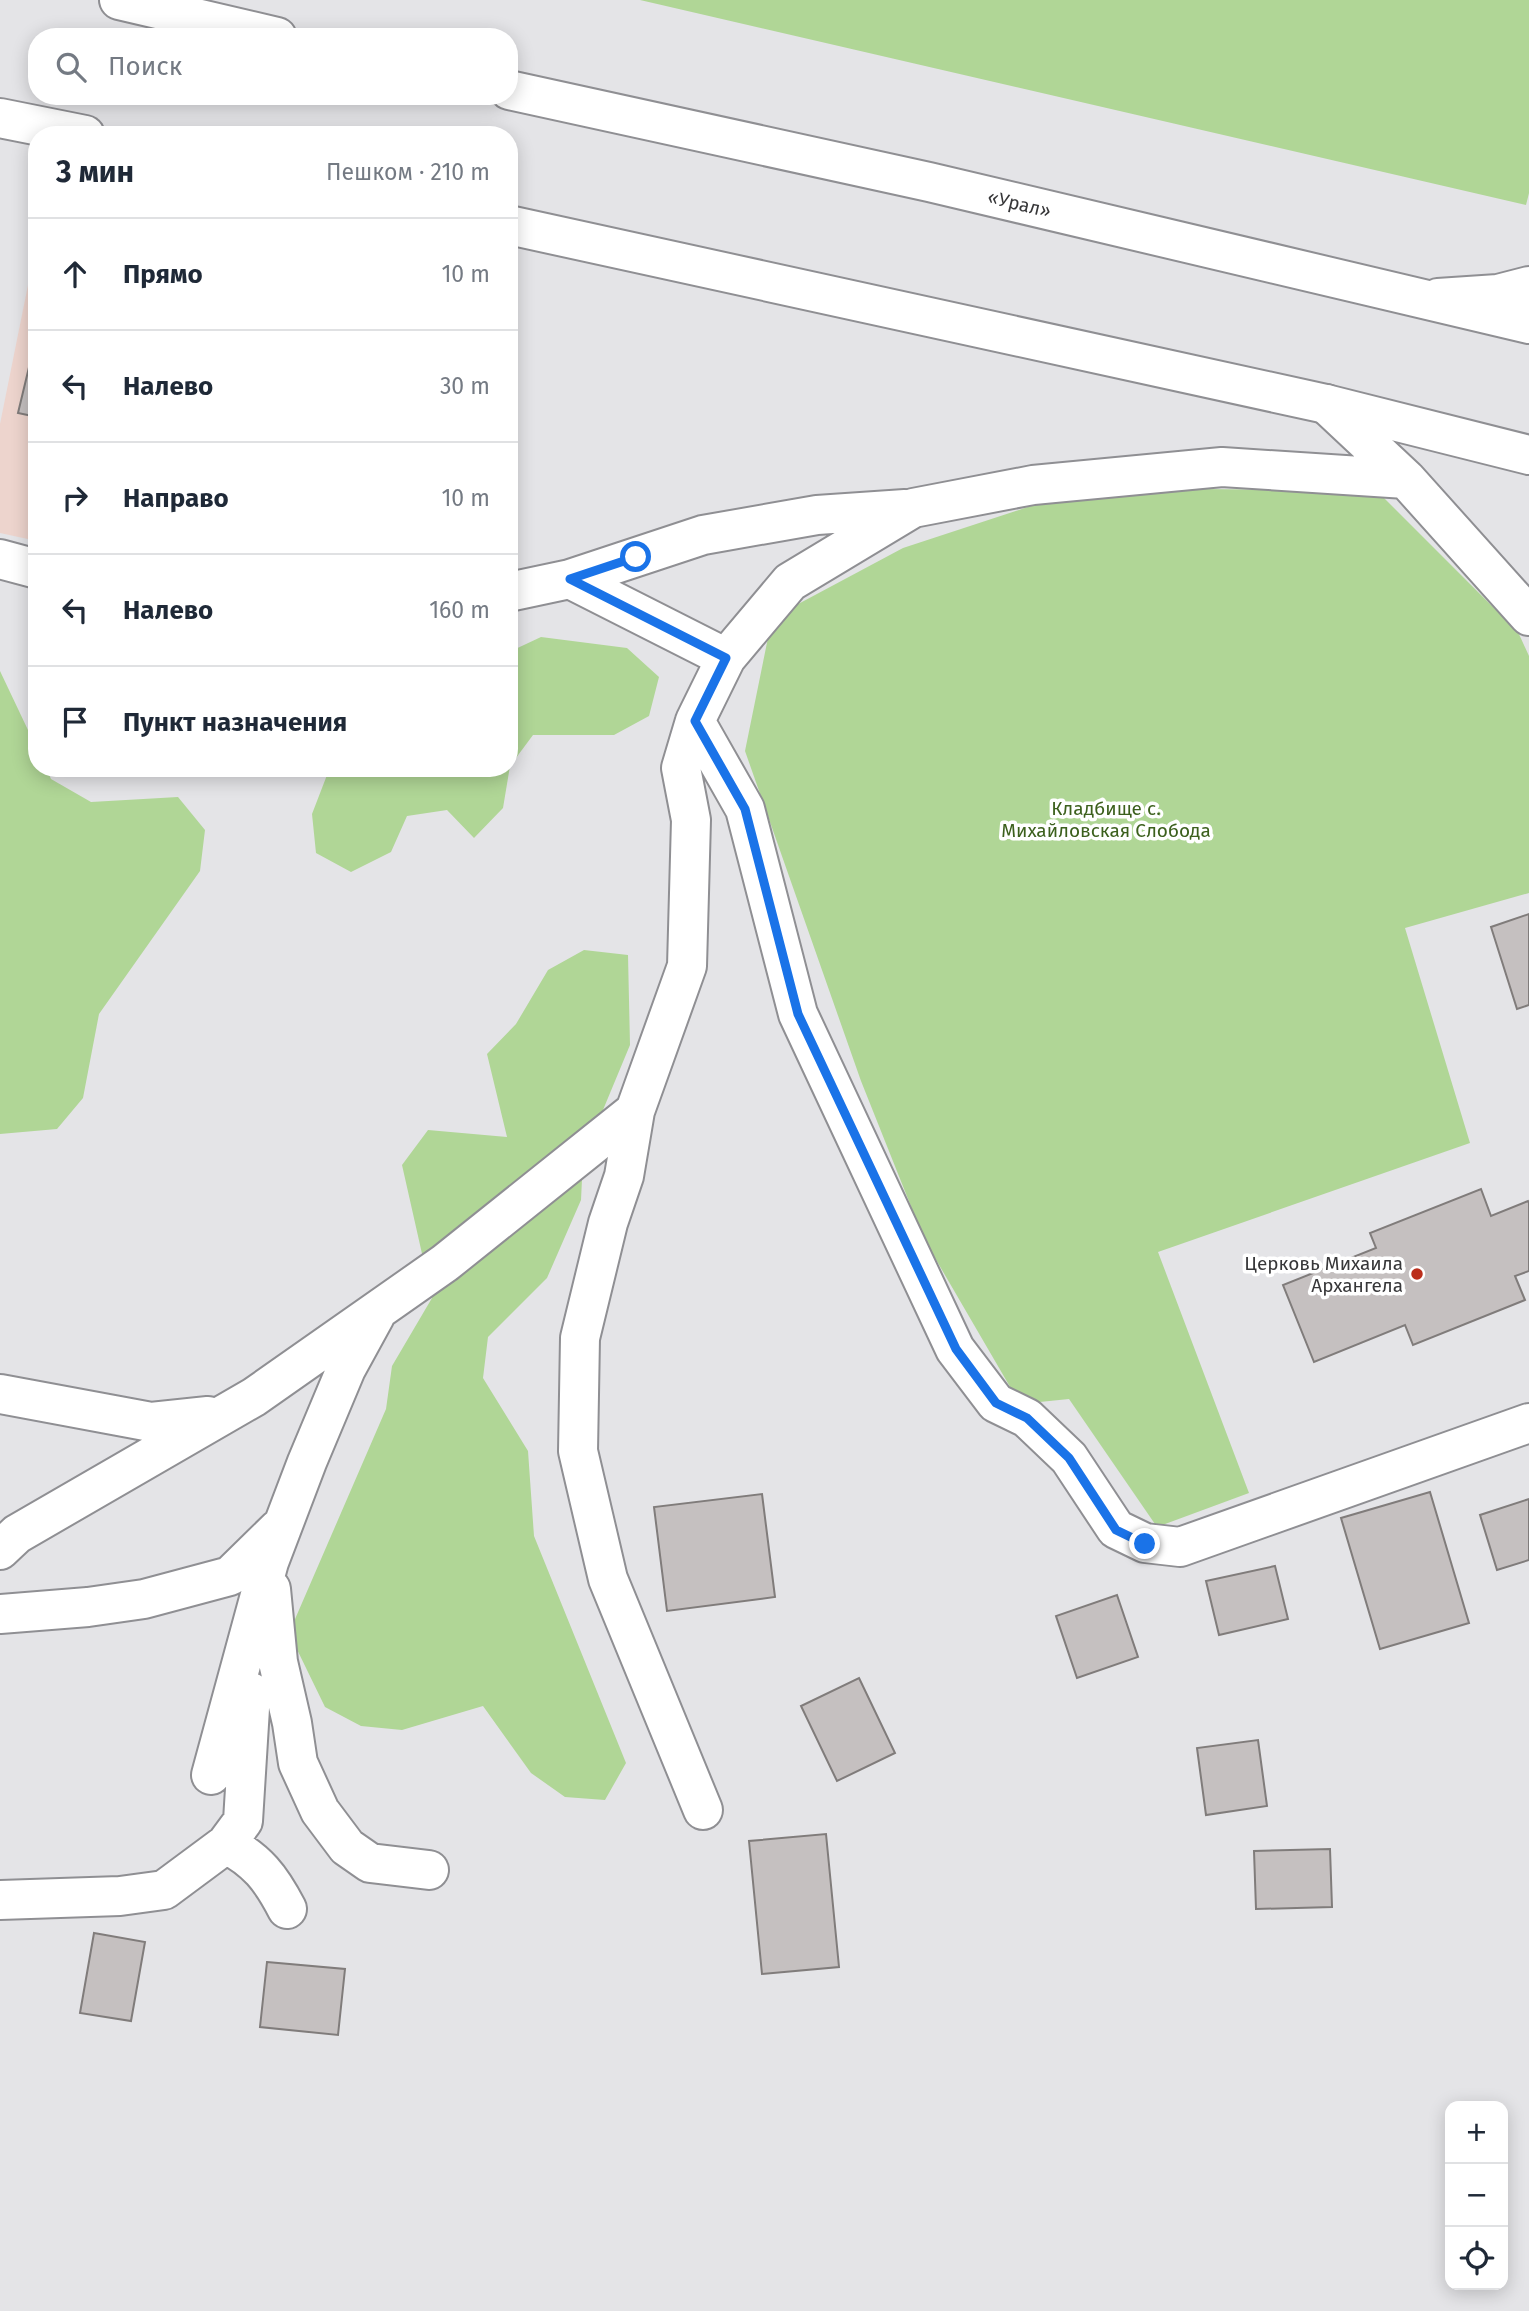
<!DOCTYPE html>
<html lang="ru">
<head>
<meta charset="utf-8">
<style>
	body { margin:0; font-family:"Fira Sans",sans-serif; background:#f6f6f7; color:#1f2937 }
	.controls { position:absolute; right:21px; bottom:21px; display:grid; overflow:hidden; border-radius:14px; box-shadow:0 4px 18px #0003 }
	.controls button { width:63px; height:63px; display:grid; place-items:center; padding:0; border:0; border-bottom:2px solid #e0e1e3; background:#fff; color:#1f2937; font:35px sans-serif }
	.stop { position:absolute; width:21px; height:21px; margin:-16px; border:5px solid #1a73e8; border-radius:50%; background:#fff }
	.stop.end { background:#1a73e8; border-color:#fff; box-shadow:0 2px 7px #0008 }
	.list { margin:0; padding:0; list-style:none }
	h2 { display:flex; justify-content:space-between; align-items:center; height:91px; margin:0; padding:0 28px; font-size:30px }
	h2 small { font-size:23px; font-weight:400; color:#747a83 }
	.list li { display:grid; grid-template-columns:46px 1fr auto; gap:21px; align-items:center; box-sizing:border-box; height:112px; padding:0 28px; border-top:2px solid #e0e1e3 }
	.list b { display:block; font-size:26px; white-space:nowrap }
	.list em { font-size:23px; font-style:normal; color:#747a83 }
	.icon { flex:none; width:38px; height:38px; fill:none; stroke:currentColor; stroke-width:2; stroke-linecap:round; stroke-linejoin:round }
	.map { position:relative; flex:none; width:1529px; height:2311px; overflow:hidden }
	.search { position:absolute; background:#fff; box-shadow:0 4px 18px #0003; left:28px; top:28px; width:490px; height:77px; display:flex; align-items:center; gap:18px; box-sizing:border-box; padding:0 24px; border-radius:28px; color:#747a83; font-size:26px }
	.panel { position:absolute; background:#fff; box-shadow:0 4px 18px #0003; left:28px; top:126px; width:490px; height:651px; border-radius:28px }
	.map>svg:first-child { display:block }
	.commercial { fill:#edd4cd }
	.green { fill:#b0d696 }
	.building { fill:#c5c0c0; stroke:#807c7b; stroke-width:2 }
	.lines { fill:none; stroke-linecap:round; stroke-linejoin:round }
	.minor-casing { stroke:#8f8f93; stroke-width:42 }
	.highway-casing { stroke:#8f8f93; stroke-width:42 }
	.minor { stroke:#fff; stroke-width:38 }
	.highway { stroke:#fff; stroke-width:38 }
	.route { stroke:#1a73e8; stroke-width:9 }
	.poi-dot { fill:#bb2e1b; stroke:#fff; stroke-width:2.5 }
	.labels { text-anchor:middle; stroke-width:7; stroke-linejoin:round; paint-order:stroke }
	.street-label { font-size:19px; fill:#373739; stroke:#fff }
	.park-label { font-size:19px; fill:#3c601d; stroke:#fff }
	.poi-label { font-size:19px; fill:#373739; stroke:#fff; text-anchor:end }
</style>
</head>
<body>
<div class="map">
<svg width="1529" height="2311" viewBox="0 0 1529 2311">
	<rect width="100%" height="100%" fill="#e4e4e7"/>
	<!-- commercial -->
	<path class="commercial" d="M28,285l9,2v254l-37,-8v-109z"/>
	<!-- green -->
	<path class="green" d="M640,0h889v193l-3,12z
		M1201,489l176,2 141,141 11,24v237l-124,35 65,215 -312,109 91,241 -92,34 -88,-128 -49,5 -96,-165 -63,-158 -116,-330 27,-133 131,-70 137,-45z
		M541,637l86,11 32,29 -10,39 -35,19h-81l-23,31 -7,42 -29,30 -27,-28 -40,6 -16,36 -40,20 -35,-19 -4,-39 15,-39 -1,-7h183v-116z
		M0,671l37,78v19h9l5,11 40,23 87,-5 27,33 -5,41 -101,143 -16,84 -26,31 -57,5z
		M584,950l44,5 2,90 -47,113 -2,42 -34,78 -59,59 -5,41 45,73 6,85 92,227 -21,37 -40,-3 -34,-24 -48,-67 -81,24 -41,-4 -36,-19 -36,-74 97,-224 6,-43 40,-68 -30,-133 26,-35 79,7 -20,-83 29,-30 32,-54z"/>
	<!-- building -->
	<path class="building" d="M36,338h1v79l-19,-4z
		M1529,914v91l-12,4 -26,-82z
		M1481,1189l10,27 37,-15 1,2v68l-14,5 10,24 -112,45 -8,-20 -91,37 -31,-77 93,-37 -6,-15z
		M1430,1492l39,131 -89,26 -39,-131z
		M762,1494l13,103 -108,14 -13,-104z
		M1529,1499v61l-32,10 -17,-55z
		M1275,1566l13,53 -69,16 -13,-54z
		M1117,1595l21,62 -61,21 -21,-62z
		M859,1678l36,75 -58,28 -36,-75z
		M1258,1740l9,66 -61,9 -9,-67z
		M826,1834l13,133 -77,7 -13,-133z
		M1330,1849l2,58 -76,2 -2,-58z
		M94,1933l51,9 -14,79 -51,-8z
		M267,1962l78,7 -7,66 -78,-8z"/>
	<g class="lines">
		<defs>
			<path id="minor" d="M1438,298l60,-4 31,-8
				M1326,404l80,75 123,137
				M1406,479l-184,-12 -189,18 -120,23 -123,74 -64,76 -31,63 50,88 53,205 157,335 41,54 31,15 42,40 47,71 29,14 35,4 349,-124
				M0,559l37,10
				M570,579l133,-44 114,-20 88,-6
				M509,592l61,-13 156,79
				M635,1111l-11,65 -16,47 -28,115 -2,113 30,128 95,231
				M0,1394l151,28 57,-6
				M0,1550l17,-16 237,-137 191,-134 190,-152 52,-145 4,-146 -10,-52 14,-47
				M271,1589l7,73 14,61 6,40 22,48 27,36 23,16 59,7
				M0,1614l88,-7 56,-8 86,-23 48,-47
				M211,1775l58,-213 38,-100 39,-93 29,-53
				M226,1844c31,16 45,34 61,65
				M0,1900l120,-4 44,-6 62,-46 17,-23 8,-129"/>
			<g id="highway">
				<path d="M119,0l158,37"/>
				<path id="s1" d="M509,90l420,92 600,142"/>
				<path d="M0,118l85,17"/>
				<path d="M509,225l817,179 203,51"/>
			</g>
		</defs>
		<!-- minor casing -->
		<use href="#minor" class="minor-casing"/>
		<!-- highway casing -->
		<use href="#highway" class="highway-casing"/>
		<!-- minor -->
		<use href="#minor" class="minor"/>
		<!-- highway -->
		<use href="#highway" class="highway"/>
	</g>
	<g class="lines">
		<!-- route -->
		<path class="route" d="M636,557l-66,22 156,79 -31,63 50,88 53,205 158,335 40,54 31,15 42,40 47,72 29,14"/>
	</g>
	<!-- markers -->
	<circle class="poi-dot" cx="1417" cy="1274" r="7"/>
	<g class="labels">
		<!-- street labels -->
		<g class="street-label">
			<text dy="7" stroke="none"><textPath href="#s1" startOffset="523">«Урал»</textPath></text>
		</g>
		<!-- park labels -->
		<g class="park-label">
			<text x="1106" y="815">Кладбище с.<tspan x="1106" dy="22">Михайловская Слобода</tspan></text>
		</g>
		<!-- poi labels -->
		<g class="poi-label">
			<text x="1403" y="1270">Церковь Михаила<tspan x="1403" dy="22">Архангела</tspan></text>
		</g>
	</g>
</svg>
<div class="controls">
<button>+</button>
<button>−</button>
<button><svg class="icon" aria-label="locate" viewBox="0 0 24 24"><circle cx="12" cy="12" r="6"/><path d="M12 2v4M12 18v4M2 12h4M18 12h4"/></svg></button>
</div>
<div class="stop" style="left:636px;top:557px"></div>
<div class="stop end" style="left:1145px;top:1544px"></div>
<div class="search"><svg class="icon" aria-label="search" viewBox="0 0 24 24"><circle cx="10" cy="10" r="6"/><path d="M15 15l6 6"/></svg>Поиск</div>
<section class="panel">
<h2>3 мин<small>Пешком · 210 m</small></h2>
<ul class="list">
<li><svg class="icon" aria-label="ahead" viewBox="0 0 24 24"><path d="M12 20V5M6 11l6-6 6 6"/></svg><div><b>Прямо</b></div><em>10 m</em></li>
<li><svg class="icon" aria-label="left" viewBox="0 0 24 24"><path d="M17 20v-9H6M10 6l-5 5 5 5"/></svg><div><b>Налево</b></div><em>30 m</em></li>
<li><svg class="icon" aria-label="right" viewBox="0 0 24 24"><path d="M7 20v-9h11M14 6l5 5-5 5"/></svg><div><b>Направо</b></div><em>10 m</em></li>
<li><svg class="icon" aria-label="left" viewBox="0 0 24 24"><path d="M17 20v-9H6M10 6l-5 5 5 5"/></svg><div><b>Налево</b></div><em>160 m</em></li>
<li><svg class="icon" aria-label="arrive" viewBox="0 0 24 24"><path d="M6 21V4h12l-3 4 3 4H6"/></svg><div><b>Пункт назначения</b></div></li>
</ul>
</section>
</div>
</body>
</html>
